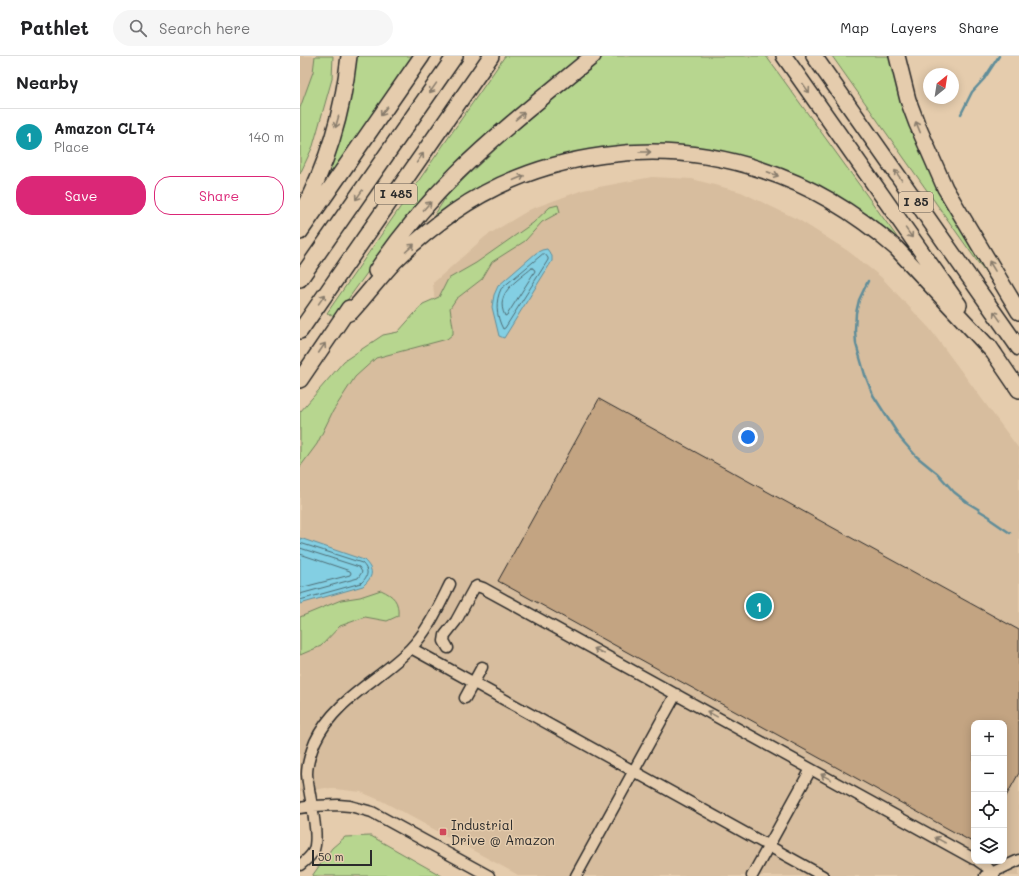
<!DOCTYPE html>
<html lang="en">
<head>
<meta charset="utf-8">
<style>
	body { margin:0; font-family:Mali,sans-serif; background:#f6f6f6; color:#202124 }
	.controls { position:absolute; right:12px; bottom:12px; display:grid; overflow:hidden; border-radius:8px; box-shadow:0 2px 10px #0003 }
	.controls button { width:36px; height:36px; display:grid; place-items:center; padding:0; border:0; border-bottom:1px solid #e0e0e0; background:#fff; color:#202124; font:20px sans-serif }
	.compass { position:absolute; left:623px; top:12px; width:36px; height:36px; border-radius:50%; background:#fff; box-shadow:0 2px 10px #0003; rotate:30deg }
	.scale { position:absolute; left:12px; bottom:10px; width:60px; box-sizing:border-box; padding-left:4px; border:2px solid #2b2b2b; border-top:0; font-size:11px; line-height:14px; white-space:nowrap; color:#2b2b2b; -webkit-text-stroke:3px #e5ccad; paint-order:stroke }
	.you { position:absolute; left:448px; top:381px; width:14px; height:14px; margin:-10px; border:3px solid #fff; border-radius:50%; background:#1a73e8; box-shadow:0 0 0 6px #1a73e833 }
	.badge { display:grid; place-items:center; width:26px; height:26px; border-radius:50%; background:#db2777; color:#fff; font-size:13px; font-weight:700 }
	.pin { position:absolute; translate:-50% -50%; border:2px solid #fff; box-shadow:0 1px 4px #0006 }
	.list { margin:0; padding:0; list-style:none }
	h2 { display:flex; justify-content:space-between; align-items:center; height:52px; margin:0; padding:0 16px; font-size:17px }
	h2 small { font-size:13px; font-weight:400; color:#757577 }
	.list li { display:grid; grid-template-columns:26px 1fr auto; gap:12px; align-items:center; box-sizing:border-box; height:56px; padding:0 16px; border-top:1px solid #e0e0e0 }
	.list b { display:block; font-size:15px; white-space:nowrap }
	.list p { margin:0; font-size:13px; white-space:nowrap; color:#757577 }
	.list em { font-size:13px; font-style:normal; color:#757577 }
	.actions { display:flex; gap:8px; padding:12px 16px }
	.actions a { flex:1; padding:9px 0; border:1px solid #db2777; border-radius:16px; text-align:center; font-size:14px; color:#db2777 }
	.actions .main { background:#db2777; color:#fff }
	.icon { flex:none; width:22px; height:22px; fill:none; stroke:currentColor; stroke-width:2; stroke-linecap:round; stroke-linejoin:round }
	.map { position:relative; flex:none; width:719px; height:820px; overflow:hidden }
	header { display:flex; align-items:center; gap:24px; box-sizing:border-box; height:56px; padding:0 20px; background:#fff; border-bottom:1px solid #e0e0e0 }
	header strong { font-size:19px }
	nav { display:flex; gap:22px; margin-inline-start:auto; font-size:14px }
	.search { width:280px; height:36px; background:#f6f6f6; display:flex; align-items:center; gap:10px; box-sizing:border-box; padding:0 14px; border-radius:22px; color:#757577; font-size:15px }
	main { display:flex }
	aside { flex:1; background:#fff }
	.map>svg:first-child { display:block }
	.built { fill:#d7bd9e; fill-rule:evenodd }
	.green { fill:#b7d68f; stroke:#71805d }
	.water { fill:#83cfe3; stroke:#608d99 }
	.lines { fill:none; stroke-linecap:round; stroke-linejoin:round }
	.shore { stroke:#4e6d75; stroke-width:1 }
	.stream { stroke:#608d99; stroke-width:2.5 }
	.building { fill:#c3a482; stroke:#2b2b2b }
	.minor-casing { stroke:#2b2b2b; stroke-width:13 }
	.highway-casing { stroke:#2b2b2b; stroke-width:18 }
	.minor { stroke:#e5ccad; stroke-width:10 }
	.highway { stroke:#e5ccad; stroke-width:15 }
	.oneway { stroke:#887c6c }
	.poi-dot { fill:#d1495b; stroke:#e5ccad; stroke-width:1.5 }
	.labels { text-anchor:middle; stroke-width:3; stroke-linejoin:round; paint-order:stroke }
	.shield { fill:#e5ccad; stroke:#635b52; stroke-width:1 }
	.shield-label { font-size:12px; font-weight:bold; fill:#2b2b2b }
	.poi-label { font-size:13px; fill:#2b2b2b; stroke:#e5ccad; text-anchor:start }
</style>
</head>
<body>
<header>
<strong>Pathlet</strong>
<div class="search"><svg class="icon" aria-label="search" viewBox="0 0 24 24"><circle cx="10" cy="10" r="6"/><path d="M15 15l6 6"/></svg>Search here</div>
<nav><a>Map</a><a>Layers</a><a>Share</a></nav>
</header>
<main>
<aside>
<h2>Nearby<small></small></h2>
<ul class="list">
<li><span class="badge" style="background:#0f9aa8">1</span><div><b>Amazon CLT4</b><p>Place</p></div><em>140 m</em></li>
</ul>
<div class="actions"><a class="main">Save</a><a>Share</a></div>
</aside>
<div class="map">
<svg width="719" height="820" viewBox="0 0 719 820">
	<rect width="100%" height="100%" fill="#e5ccad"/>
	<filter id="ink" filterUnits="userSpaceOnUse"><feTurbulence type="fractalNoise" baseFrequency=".025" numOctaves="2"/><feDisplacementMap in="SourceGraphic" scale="8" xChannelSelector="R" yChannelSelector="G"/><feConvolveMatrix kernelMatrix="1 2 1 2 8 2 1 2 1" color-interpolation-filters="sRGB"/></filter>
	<g filter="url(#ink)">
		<!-- built -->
		<path class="built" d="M0,0h15l-2,16 -13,36z
			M352,121l40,2 49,13 58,28 49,31 33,26 49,52 89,120v427h-499l-138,-75 -21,-9 -35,-4 -26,4v-344l68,-96 69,-22 -4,-47 53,-47 45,-27 52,-19zM674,667h30v138h-30z"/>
		<!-- green -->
		<path class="green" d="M15,0h18l-1,23 -19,67 -13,28v-66l13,-36z
			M53,0h60l-83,119 -5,-2z
			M205,0h75l-96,84 -101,111 -48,66 -8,-4z
			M304,0h162l131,181 -3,5 -107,-70 -192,-20 -163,67 14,-22 24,-24 40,-37z
			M532,0h61l110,242z
			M258,149l2,7 -18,10 -17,19 -33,21 -10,17 -26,20 -6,9 3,19v7l-6,5 -71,19 -21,19 -22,34 -16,33 -17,23v-55l44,-51 39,-26 15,-3 25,-28 16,-7 9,-18 28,-16 57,-40 17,-16z
			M81,534c13,6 18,11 17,26l-11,5 -22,-4 -25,9 -19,20 -21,9v-38l41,-17 19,-3z
			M71,780l71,40h-130l20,-28 13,-11z"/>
		<!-- water -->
		<path class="water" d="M247,193l5,7v5l-48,77 -5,-2 -7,-29 2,-12 4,-9 38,-33 6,-3z
			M0,482l64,22c10,10 10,16 -1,26l-63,18z"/>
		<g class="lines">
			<!-- shore -->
			<path class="shore" d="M243,198h2l3,4v2l-43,68 -2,1c-7,-13 -8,-28 -2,-40z
				M232,212l2,1 1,2 -28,44 -2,1c-11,-23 12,-35 27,-48z
				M0,487l62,20c7,7 7,13 -1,20l-61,17
				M0,492l59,19 3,5 -4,6 -58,16
				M0,498l50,17 1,2 -1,2 -50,13"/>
			<!-- stream -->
			<path class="stream" d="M661,58l11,-22 12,-13 15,-23
				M568,225l-9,19 -3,13 -1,17 1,14 9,31 8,20 28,44 15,17 22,18 16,18 14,11 10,6 2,2 10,6 1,3 19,13"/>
		</g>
		<!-- building -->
		<path class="building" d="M299,343l420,231v143l-15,27v-77h-30v120l-476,-262z"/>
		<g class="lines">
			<defs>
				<path id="minor" d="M111,592l412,228
					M148,592l-4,-7 1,-6 11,-14 18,-33 3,-2 6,2 491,271
					M165,642l17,-31
					M0,752l13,-2 25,-1 12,1 22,6 117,64
					M678,805l10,7 6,8
					M0,809c4,-3 10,-8 13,-13 8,-15 -5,-60 -6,-78 0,-11 4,-22 8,-32 19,-42 64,-62 95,-93 18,-18 29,-43 40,-65
					M276,820l100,-182
					M452,820l59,-107
					M685,820l34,-16"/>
				<path id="highway" d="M484,0l175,249
					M514,0l205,292
					M597,0l11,44 9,24 28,64 74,124
					M0,159c27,-49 43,-104 49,-159
					M0,176l122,-176
					M76,215c24,-35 51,-68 81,-98 43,-42 90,-79 136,-117
					M0,223l155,-223
					M44,259l7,-3c15,-16 28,-34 43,-50 18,-18 39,-35 60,-50 88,-61 207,-76 308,-42 50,16 95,44 134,78l98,105
					M0,275l191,-275
					M689,290l30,44
					M0,324l49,-72"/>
			</defs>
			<!-- minor casing -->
			<use href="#minor" class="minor-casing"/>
			<!-- highway casing -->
			<use href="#highway" class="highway-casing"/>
			<!-- minor -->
			<use href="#minor" class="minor"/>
			<!-- highway -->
			<use href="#highway" class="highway"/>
		</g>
		<!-- one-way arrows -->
		<defs><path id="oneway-shaft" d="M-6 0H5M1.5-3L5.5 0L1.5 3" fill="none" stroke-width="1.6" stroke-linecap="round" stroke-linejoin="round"/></defs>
		<g class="oneway">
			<use href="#oneway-shaft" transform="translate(133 32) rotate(125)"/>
			<use href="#oneway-shaft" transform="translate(506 32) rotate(55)"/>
			<use href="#oneway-shaft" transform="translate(84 55) rotate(125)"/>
			<use href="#oneway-shaft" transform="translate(220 60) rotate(-40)"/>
			<use href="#oneway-shaft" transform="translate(37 66) rotate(106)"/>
			<use href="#oneway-shaft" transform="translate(618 71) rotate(-112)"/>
			<use href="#oneway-shaft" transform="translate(345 96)"/>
			<use href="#oneway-shaft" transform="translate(120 102) rotate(-55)"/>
			<use href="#oneway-shaft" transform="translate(473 118) rotate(21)"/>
			<use href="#oneway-shaft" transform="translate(598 119) rotate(-125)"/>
			<use href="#oneway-shaft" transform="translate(219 122) rotate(-23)"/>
			<use href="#oneway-shaft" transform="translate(59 139) rotate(125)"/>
			<use href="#oneway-shaft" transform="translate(127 150) rotate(-48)"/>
			<use href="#oneway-shaft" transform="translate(609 177) rotate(55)"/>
			<use href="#oneway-shaft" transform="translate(110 192) rotate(-42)"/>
			<use href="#oneway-shaft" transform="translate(692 210) rotate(-121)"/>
			<use href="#oneway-shaft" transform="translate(22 243) rotate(-55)"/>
			<use href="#oneway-shaft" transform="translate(697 260) rotate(-125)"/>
			<use href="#oneway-shaft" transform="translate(22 292) rotate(-56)"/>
			<use href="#oneway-shaft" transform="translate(299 595) rotate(-151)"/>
			<use href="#oneway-shaft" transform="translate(412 658) rotate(-151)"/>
			<use href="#oneway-shaft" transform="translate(526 721) rotate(-151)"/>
			<use href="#oneway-shaft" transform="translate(640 784) rotate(-151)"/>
		</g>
	</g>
	<!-- markers -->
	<rect class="poi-dot" x="139" y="772" width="8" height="8" rx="2"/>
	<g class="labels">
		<!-- shield labels -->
		<g class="shield">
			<rect x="75" y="128" width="42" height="20" rx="3"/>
			<rect x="599" y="136" width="34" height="20" rx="3"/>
		</g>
		<g class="shield-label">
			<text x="96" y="142">I 485</text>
			<text x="616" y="150">I 85</text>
		</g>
		<!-- poi labels -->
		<g class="poi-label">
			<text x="151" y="774">Industrial<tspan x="151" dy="15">Drive @ Amazon</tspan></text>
		</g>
	</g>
</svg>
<div class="controls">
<button>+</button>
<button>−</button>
<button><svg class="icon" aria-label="locate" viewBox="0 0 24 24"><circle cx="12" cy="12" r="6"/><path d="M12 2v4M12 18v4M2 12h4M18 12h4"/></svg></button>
<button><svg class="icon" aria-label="layers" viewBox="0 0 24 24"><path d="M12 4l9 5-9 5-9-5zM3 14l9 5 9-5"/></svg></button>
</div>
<svg class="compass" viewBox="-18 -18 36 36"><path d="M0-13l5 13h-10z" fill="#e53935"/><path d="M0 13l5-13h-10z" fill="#757577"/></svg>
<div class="scale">50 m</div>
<div class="you"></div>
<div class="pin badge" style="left:459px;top:550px;background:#0f9aa8">1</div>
</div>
</main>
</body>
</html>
